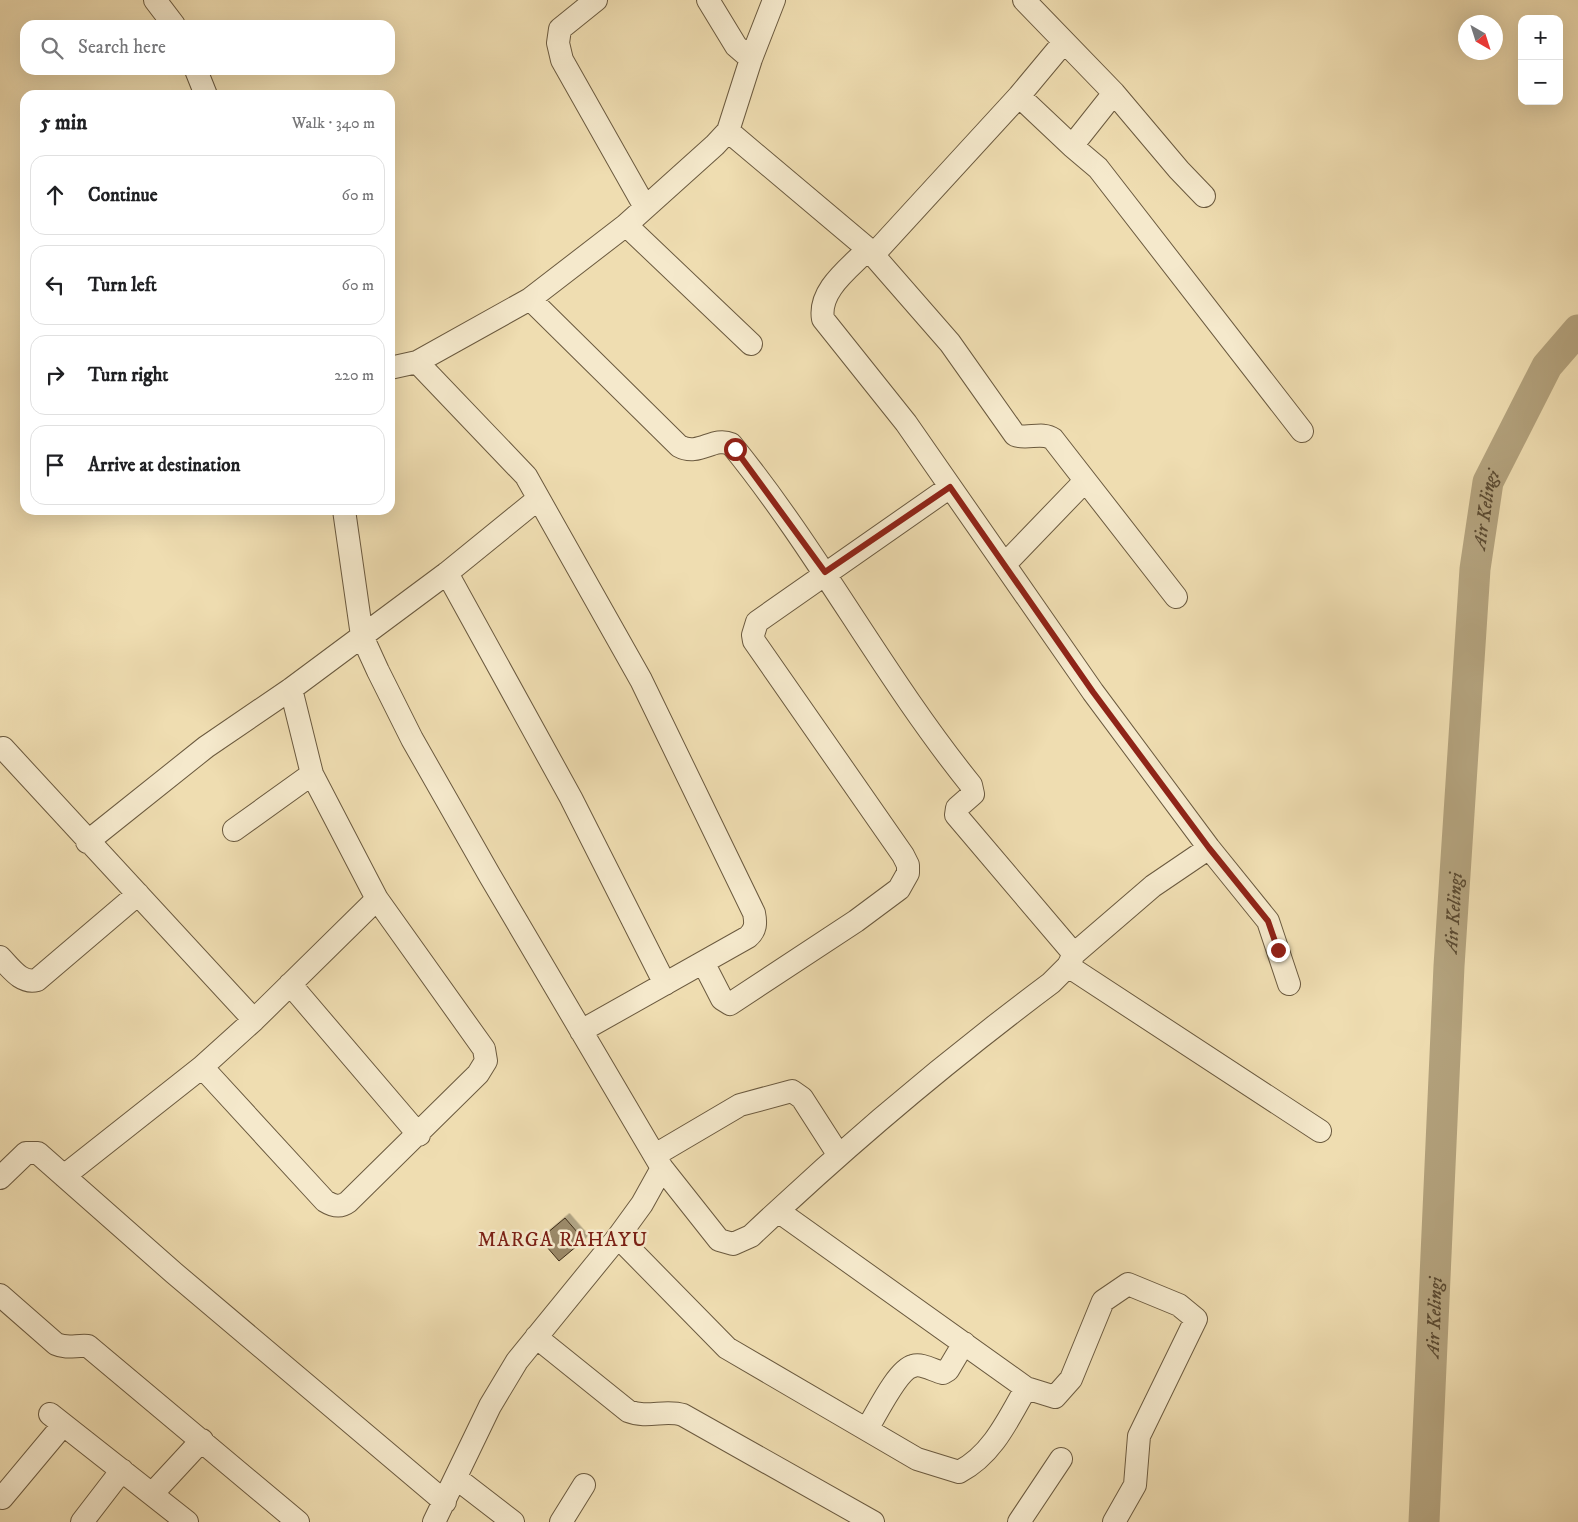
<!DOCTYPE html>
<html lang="en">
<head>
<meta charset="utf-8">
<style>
	body { margin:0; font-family:"IM FELL DW Pica",serif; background:#f6f6f6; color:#202124 }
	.controls { position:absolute; right:15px; top:15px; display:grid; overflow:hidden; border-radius:10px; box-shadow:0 5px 20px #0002 }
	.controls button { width:45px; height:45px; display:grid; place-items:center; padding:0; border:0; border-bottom:1px solid #e0e0e0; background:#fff; color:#202124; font:25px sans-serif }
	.compass { position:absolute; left:1458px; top:15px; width:45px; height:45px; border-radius:50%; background:#fff; box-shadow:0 5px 20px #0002; rotate:141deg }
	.stop { position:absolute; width:15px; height:15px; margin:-11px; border:4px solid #8f2418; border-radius:50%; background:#fff }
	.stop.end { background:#8f2418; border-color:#fff; box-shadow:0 1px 5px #0008 }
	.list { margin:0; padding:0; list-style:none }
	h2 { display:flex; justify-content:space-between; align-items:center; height:65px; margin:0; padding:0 20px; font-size:21px }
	h2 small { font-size:16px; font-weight:400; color:#757577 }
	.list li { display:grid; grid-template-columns:32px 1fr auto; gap:15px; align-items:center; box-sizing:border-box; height:80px; margin:0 10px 10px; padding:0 10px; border:1px solid #e0e0e0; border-radius:15px }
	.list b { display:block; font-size:19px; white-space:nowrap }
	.list em { font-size:16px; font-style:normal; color:#757577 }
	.icon { flex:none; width:28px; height:28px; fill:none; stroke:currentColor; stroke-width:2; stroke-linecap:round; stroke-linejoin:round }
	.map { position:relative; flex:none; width:1578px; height:1522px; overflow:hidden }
	.search { position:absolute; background:#fff; box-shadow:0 5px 20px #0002; left:20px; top:20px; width:375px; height:55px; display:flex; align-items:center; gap:12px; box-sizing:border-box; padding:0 18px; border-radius:15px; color:#757577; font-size:19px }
	.panel { position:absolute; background:#fff; box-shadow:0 5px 20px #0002; left:20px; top:90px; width:375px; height:425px; border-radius:15px }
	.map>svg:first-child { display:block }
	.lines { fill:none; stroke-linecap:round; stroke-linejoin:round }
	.river { stroke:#b3a27d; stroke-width:31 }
	.building { fill:#9b8968; stroke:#3f2e19; filter:url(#shadow) }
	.minor-casing { stroke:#6b5a3f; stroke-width:24 }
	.minor { stroke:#f5e9cc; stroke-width:22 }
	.route { stroke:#8f2418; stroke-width:6 }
	.labels { text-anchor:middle; stroke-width:5; stroke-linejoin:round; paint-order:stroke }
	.water-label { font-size:19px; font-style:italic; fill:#5c4b32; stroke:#f5e9cc }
	.quarter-label { font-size:20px; letter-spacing:1px; fill:#7a1f14; stroke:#f5e9cc }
</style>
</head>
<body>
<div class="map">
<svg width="1578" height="1522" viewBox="0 0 1578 1522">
	<defs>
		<filter id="shadow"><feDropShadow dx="4.5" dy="-4.5" stdDeviation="0" flood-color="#0004"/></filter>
	</defs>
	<rect width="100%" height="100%" fill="#efddb1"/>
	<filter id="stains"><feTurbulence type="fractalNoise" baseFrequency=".004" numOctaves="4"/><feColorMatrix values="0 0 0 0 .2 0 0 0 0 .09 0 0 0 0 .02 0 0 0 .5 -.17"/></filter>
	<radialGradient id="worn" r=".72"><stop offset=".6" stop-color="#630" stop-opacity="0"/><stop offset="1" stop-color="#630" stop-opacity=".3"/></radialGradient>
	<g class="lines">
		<!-- river -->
		<path class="river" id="s1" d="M1424,1522l25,-556 26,-397 13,-87 59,-116 31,-36"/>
	</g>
	<!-- building -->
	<path class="building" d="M565,1218l19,22 -25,21 -19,-22z"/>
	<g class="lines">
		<defs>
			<path id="minor" d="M155,0l19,25
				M596,0l-36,29 -2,14 4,17 83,147
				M708,0l28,46 15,13
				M1024,0l90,93 65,77 25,26
				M196,70l10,25
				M1114,93l-42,53 26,22 204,263
				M1019,96l53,50
				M728,131l140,118 82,94 65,92c12,5 27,-4 38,4l123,158
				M626,225l125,119
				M868,249c-18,19 -50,41 -45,70l83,104 187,269 116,156 59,73 21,63
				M874,254l145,-158 45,-54
				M530,299l149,147c20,11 34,-10 52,-2 88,108 152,232 240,341l2,9 -16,14 -1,7 118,139
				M417,362l109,114 115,204 113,233c2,10 2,17 -6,24l-167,94
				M390,368l27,-6 113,-63 96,-74 89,-80 13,-14 23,-72 23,-59
				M344,510l18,126 16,35 34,68 78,137 172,292 -20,36 -24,33 -101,124 -27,45 -56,116
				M1005,564l80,-83
				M447,573l124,225 94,186
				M3,748l251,272
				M234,830l78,-56
				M87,842l119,-95 85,-58 156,-116 91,-74
				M0,957c11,11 21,27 37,23l101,-86
				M704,964l18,35 8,5 126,-83 43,-32 9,-16v-8l-5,-10 -149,-214 -1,-6 4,-13 193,-135
				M1068,966l252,165
				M290,984l129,151
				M202,1067l123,134c8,5 15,7 23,1l130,-128 8,-13 -2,-12 -107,-150 -65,-125 -21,-85
				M655,1155l85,-50 52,-14 10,7 36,56
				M662,1168l57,72 14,4 18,-8c97,-92 193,-173 300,-253l17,-17 6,-12 79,-68 56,-38
				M64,1176l138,-109 52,-47 123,-121
				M0,1178l26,-25h12l136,120 271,229
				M778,1211l248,177 29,9 16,-18 32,-78 25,-17 51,21 17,14 -57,117 -4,49 -21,37
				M618,1237l109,111 190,111 42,13c33,-17 49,-52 67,-84
				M0,1295l56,49c11,5 20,1 32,2l210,176
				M536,1337l92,74c20,8 37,-2 55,4l190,107
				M50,1414l137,108
				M867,1429c9,-14 30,-59 46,-63 9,-3 21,5 30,7l5,-3 16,-27
				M456,1478l57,44
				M152,1494l50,-54
				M2,1498l61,-73
				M82,1522l40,-52
				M561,1522l23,-37
				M1019,1522l42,-63"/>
		</defs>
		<!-- minor casing -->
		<use href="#minor" class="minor-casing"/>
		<!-- minor -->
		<use href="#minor" class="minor"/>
	</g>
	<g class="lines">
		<!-- route -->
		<path class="route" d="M735,449l90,123 125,-85 143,205 116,156 59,73 10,29"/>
	</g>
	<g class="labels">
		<!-- water labels -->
		<g class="water-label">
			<text dy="7" stroke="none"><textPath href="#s1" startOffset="1015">Air Kelingi</textPath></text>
			<text dy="7" stroke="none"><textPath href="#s1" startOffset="610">Air Kelingi</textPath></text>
			<text dy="7" stroke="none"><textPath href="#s1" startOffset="205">Air Kelingi</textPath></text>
		</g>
		<!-- quarter labels -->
		<g class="quarter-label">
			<text x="563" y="1246">MARGA RAHAYU</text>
		</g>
	</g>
	<rect width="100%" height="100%" filter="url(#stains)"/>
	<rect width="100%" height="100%" fill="url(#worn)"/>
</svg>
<div class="controls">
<button>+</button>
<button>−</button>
</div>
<svg class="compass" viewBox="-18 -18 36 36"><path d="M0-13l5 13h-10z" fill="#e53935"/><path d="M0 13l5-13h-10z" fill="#757577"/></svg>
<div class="stop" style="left:735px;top:449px"></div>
<div class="stop end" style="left:1278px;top:950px"></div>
<div class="search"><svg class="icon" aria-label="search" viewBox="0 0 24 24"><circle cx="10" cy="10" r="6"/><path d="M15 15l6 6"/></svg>Search here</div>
<section class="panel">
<h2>5 min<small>Walk · 340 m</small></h2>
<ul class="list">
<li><svg class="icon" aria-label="ahead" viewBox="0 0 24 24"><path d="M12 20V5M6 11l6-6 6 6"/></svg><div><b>Continue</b></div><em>60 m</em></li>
<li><svg class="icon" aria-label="left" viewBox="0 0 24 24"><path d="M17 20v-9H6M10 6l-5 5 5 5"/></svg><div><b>Turn left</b></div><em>60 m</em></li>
<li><svg class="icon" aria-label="right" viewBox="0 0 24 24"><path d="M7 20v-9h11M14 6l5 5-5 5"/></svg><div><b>Turn right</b></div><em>220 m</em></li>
<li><svg class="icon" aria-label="arrive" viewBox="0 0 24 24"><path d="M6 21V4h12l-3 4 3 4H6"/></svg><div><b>Arrive at destination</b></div></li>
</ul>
</section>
</div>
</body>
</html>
